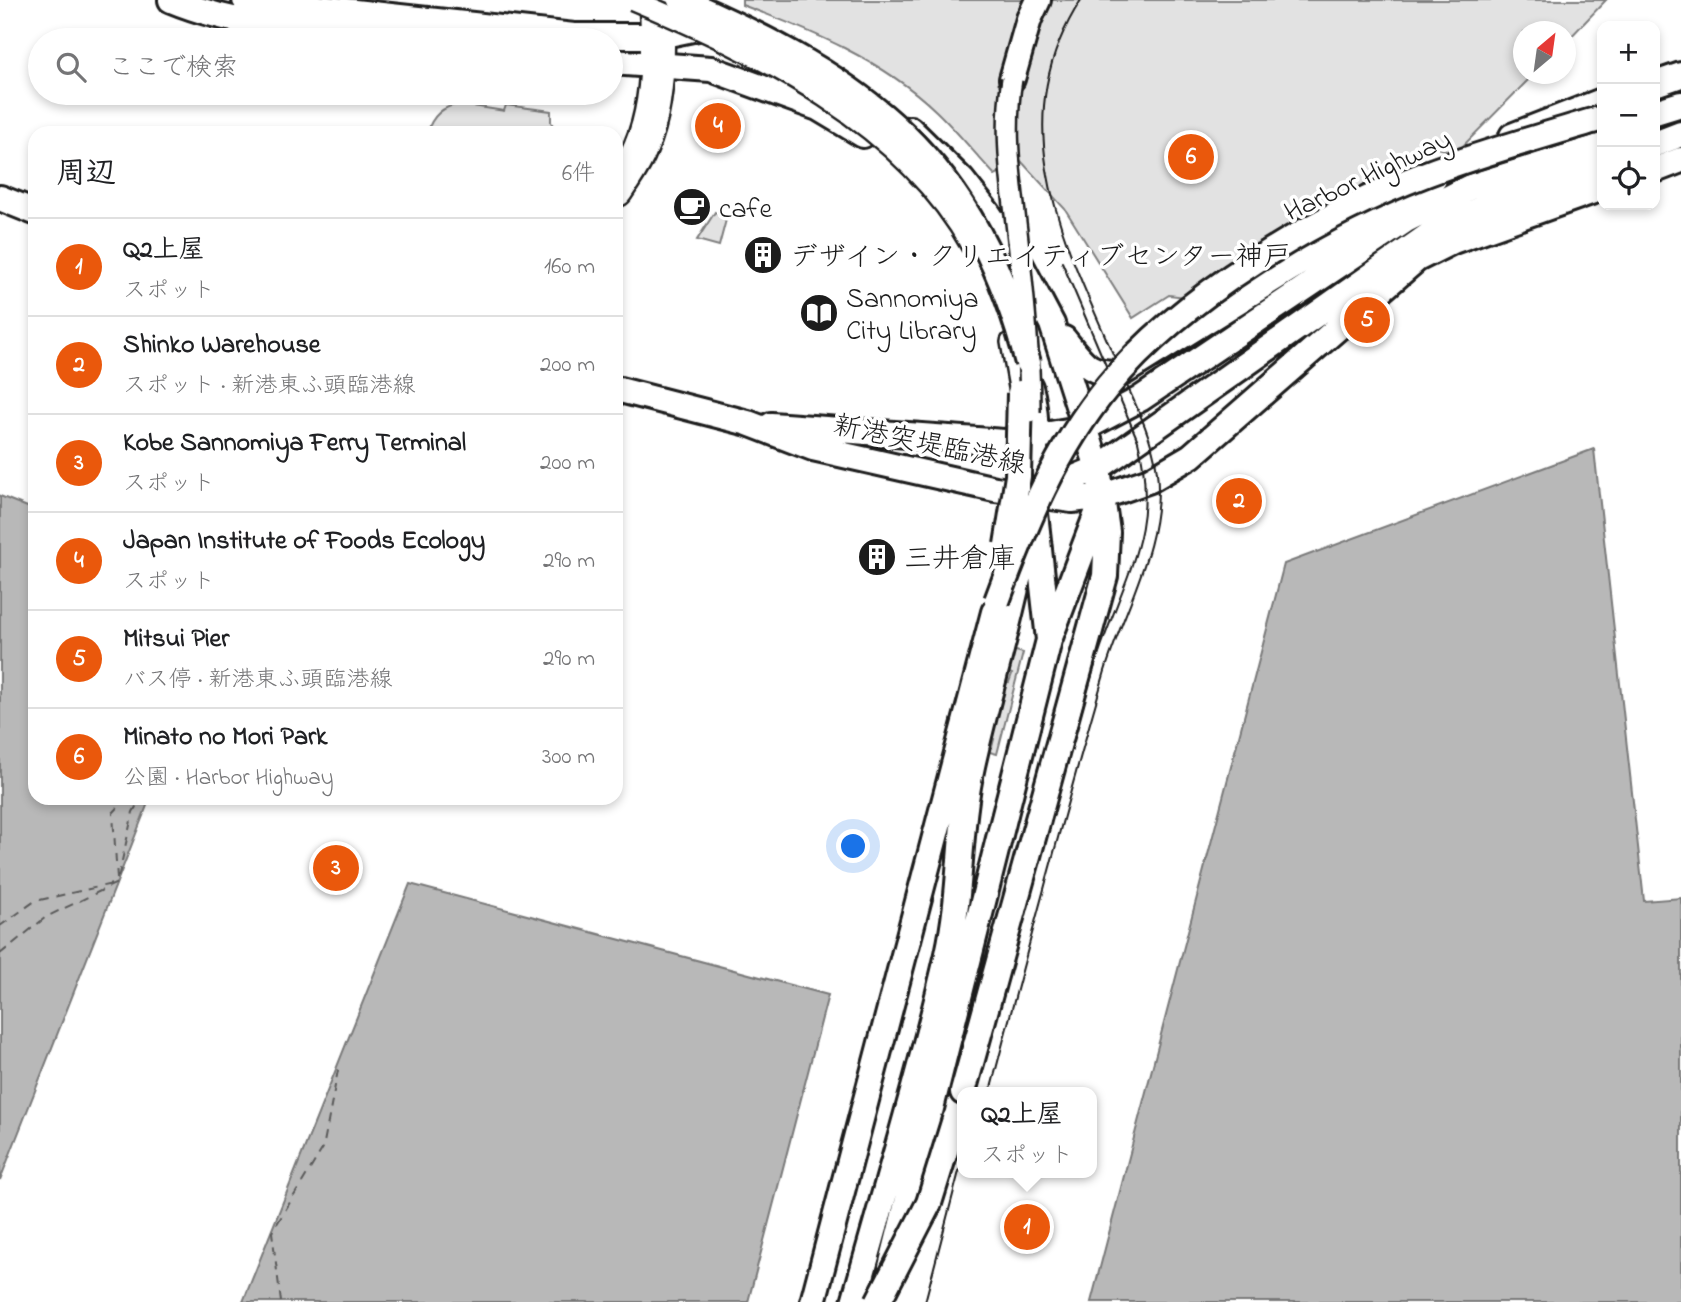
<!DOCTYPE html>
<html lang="ja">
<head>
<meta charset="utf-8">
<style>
	body { margin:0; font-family:"Indie Flower","Klee One",sans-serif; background:#f2f2f2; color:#202124 }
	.controls { position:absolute; right:21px; top:21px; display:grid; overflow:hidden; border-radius:14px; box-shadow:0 4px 10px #0003 }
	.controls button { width:63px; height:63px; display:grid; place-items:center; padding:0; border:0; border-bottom:2px solid #e0e0e0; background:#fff; color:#202124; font:35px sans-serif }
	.compass { position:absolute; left:1513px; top:21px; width:63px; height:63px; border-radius:50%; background:#fff; box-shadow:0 4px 10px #0003; rotate:29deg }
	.you { position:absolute; left:854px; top:847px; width:24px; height:24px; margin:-18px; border:5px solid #fff; border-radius:50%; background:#1a73e8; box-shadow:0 0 0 10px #1a73e833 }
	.badge { display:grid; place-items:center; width:46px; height:46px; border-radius:50%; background:#ea580c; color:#fff; font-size:23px; font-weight:700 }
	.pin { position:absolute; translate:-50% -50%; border:4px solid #fff; box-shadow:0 2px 7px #0006 }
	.popup { position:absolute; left:957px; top:1087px; width:140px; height:91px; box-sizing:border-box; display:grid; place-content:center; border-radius:14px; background:#fff; filter:drop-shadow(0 2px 5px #0005); font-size:23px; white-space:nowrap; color:#757577 }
	.popup b { font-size:26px; color:#202124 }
	.popup::after { content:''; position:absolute; left:50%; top:100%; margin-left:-14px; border:14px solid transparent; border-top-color:#fff }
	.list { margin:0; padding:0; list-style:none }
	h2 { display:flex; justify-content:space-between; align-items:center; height:91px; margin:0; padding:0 28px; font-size:30px }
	h2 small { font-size:23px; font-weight:400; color:#757577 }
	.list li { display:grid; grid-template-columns:46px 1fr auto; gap:21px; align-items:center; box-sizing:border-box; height:98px; padding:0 28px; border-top:2px solid #e0e0e0 }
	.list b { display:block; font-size:26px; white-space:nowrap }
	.list p { margin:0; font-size:23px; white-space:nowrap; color:#757577 }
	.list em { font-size:23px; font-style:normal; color:#757577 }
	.icon { flex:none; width:38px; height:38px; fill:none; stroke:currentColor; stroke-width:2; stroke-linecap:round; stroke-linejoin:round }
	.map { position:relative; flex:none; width:1681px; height:1302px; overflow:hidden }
	.search { position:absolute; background:#fff; box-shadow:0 4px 10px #0003; left:28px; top:28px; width:595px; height:77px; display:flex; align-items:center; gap:18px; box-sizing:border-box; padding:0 24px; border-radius:38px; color:#757577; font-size:26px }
	.panel { position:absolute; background:#fff; box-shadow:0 4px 10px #0003; left:28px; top:126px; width:595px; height:679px; border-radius:21px }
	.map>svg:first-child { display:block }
	.green { fill:#e2e2e2; stroke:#7f7f7f; stroke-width:2 }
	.water { fill:#b8b8b8; stroke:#7a7a7a; stroke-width:2 }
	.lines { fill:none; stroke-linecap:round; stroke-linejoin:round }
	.ferry { stroke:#5a5a5a; stroke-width:2; stroke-dasharray:9 7; stroke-linecap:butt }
	.minor-casing { stroke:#1c1c1c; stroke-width:24 }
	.tertiary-casing { stroke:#1c1c1c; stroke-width:30 }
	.trunk-casing { stroke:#1c1c1c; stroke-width:38 }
	.minor { stroke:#fff; stroke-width:19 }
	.tertiary { stroke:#fff; stroke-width:24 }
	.trunk { stroke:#fff; stroke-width:33 }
	.tram { stroke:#1c1c1c; stroke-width:2 }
	.minor-bridge-casing { stroke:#1c1c1c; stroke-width:24; stroke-linecap:butt }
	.tertiary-bridge-casing { stroke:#1c1c1c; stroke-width:30; stroke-linecap:butt }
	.minor-bridge { stroke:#fff; stroke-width:19 }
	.tertiary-bridge { stroke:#fff; stroke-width:24 }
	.labels { text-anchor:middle; stroke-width:7; stroke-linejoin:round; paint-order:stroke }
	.street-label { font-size:28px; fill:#1c1c1c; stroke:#fff }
	.poi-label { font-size:28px; fill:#1c1c1c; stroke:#fff; text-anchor:start }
</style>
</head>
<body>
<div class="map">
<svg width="1681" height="1302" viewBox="0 0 1681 1302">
	<rect width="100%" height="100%" fill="#fff"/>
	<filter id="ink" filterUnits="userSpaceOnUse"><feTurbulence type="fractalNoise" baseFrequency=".0143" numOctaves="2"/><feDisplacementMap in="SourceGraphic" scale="14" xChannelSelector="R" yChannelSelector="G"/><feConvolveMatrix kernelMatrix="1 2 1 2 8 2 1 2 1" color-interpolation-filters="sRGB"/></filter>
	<g filter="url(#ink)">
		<!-- green -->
		<path class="green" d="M742,0h864l-40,42v-10h-42v42h10l-77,78 -37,-7 -77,56 -149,97 -25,-3 -36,23 -68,-109 -44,-48 -26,14c-20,-21 -38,-44 -59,-64 -53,-51 -126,-81 -194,-106z
			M460,104l44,7 2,-6 45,6v11l6,11h-130c5,-17 15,-27 33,-29z
			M715,212l12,4 -8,30 -22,-6z
			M1012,650l11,3 -26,101 -11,-3 1,-5 5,1 2,-8 -5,-1 15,-57 5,1 3,-8 -5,-2z"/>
		<!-- water -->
		<path class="water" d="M1594,449l50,452 37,-3v404h-590l193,-738z
			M0,496l35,14v288h115l-150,382z
			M410,884l418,111 -80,307h-505z"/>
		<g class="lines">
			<!-- ferry -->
			<path class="ferry" d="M117,879l-4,-66 14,-15
				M0,926l35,-25 77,-17
				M0,954l46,-37 71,-34 16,-71 8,-14
				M281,1302l-9,-70 51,-84 16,-83"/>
			<defs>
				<path id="minor" d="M1011,342l9,51"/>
				<path id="tertiary" d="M171,0c73,30 154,32 231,40
					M245,0l329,36h85l53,-11
					M611,62l100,7 107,39 45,27
					M1012,79l17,-60 9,-19
					M1655,84l26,-9
					M1655,112l26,-8
					M910,129l52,51 26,33 26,39 38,72 46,144 9,64 -2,44 -142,516
					M1512,136l90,-35
					M1655,144l26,-10
					M1655,170l26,-10
					M0,198l35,14
					M1064,339c20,25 26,37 60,33l310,-193
					M616,389l132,34 65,25 182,41 77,11 32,-4 46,-16 41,-24 226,-197 36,-18 149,-53
					M771,425l233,17 81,-14 55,-29 266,-179 64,-33 132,-41
					M1101,503l-52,137 -16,-145 65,-27 331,-233 57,-29 116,-42
					M891,1267l158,-627
					M813,1302l181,-690
					M854,1302c32,-115 67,-231 94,-348 14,-62 10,-126 24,-188 22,-101 57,-197 62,-300 2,-27 3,-54 -4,-79"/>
				<path id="trunk" d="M616,190c9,-14 19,-27 25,-43 18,-41 18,-103 15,-147"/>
			</defs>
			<!-- minor casing -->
			<use href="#minor" class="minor-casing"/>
			<!-- tertiary casing -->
			<use href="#tertiary" class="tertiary-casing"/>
			<!-- trunk casing -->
			<use href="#trunk" class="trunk-casing"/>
			<!-- minor -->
			<use href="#minor" class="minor"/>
			<!-- tertiary -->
			<use href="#tertiary" class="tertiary"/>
			<!-- trunk -->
			<use href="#trunk" class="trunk"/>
			<!-- tram -->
			<path class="tram" d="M1062,262l76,179c21,84 -10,129 -37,206 -13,38 -23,78 -34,118
				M990,1092c37,-141 74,-281 115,-421 20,-65 60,-130 52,-199 -4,-33 -21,-67 -35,-97 -52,-123 -124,-246 -41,-375
				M925,1302l37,-142"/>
			<defs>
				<path id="minor-bridge" d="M633,0c126,53 270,122 339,247
					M1012,79c-9,54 0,106 6,161 6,57 12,114 12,172"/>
				<path id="tertiary-bridge" d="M681,0c187,81 293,158 347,363
					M1007,545l11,-69 2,-83
					M997,601c28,-76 59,-152 111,-215 74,-90 210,-171 318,-212 58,-22 117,-38 176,-56
					M878,1302l51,-99 26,-84"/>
			</defs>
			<!-- minor-bridge casing -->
			<use href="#minor-bridge" class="minor-bridge-casing"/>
			<!-- tertiary-bridge casing -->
			<use href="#tertiary-bridge" class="tertiary-bridge-casing"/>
			<!-- minor-bridge -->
			<use href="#minor-bridge" class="minor-bridge"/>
			<!-- tertiary-bridge -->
			<use href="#tertiary-bridge" class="tertiary-bridge"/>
		</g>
	</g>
	<!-- icons -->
	<defs>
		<symbol id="cafe-disc" viewBox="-11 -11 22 22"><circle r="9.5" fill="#1c1c1c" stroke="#fff"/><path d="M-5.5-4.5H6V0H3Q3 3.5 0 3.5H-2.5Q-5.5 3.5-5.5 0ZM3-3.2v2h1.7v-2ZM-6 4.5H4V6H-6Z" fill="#fff"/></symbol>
		<symbol id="building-disc" viewBox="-11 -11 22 22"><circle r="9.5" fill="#1c1c1c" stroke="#fff"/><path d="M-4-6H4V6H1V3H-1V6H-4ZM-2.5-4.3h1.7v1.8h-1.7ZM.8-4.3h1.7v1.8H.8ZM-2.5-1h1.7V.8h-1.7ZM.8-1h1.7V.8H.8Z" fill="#fff"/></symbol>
		<symbol id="library-disc" viewBox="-11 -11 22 22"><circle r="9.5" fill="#1c1c1c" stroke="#fff"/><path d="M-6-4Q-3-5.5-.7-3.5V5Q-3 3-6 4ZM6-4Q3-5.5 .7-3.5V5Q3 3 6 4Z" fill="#fff"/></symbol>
	</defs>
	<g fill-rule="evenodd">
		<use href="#cafe-disc" x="670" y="185" width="44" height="44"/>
		<use href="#building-disc" x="741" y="233" width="44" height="44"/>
		<use href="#library-disc" x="797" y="291" width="44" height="44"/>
		<use href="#building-disc" x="855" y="535" width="44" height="44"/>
	</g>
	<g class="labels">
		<!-- street labels -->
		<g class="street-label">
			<text transform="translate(1367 174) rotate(-25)" y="10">Harbor Highway</text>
			<text transform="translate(930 443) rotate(12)" y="10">新港突堤臨港線</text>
		</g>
		<!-- poi labels -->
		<g class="poi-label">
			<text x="719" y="217">cafe</text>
			<text x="790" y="265">デザイン・クリエイティブセンター神戸</text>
			<text x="846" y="307">Sannomiya<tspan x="846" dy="32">City Library</tspan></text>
			<text x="904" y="567">三井倉庫</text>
		</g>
	</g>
</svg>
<div class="controls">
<button>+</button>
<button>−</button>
<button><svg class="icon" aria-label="locate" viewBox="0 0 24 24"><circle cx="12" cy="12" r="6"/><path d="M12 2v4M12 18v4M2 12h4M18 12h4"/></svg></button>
</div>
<svg class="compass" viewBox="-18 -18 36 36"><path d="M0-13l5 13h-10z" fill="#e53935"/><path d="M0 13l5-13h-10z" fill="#757577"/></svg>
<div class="you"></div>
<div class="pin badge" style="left:1027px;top:1227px">1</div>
<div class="popup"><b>Q2上屋</b>スポット</div>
<div class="pin badge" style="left:1239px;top:501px">2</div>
<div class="pin badge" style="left:336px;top:868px">3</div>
<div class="pin badge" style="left:718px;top:126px">4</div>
<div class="pin badge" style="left:1367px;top:320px">5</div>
<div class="pin badge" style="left:1191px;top:157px">6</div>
<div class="search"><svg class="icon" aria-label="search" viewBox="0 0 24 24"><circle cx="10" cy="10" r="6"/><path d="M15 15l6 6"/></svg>ここで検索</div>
<section class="panel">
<h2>周辺<small>6件</small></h2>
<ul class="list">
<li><span class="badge">1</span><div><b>Q2上屋</b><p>スポット</p></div><em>160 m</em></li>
<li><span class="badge">2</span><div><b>Shinko Warehouse</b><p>スポット · 新港東ふ頭臨港線</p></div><em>200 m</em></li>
<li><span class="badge">3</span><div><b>Kobe Sannomiya Ferry Terminal</b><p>スポット</p></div><em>200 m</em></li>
<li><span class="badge">4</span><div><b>Japan Institute of Foods Ecology</b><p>スポット</p></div><em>290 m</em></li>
<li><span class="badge">5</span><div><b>Mitsui Pier</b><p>バス停 · 新港東ふ頭臨港線</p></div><em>290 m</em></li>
<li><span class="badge">6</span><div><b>Minato no Mori Park</b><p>公園 · Harbor Highway</p></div><em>300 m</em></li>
</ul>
</section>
</div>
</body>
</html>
